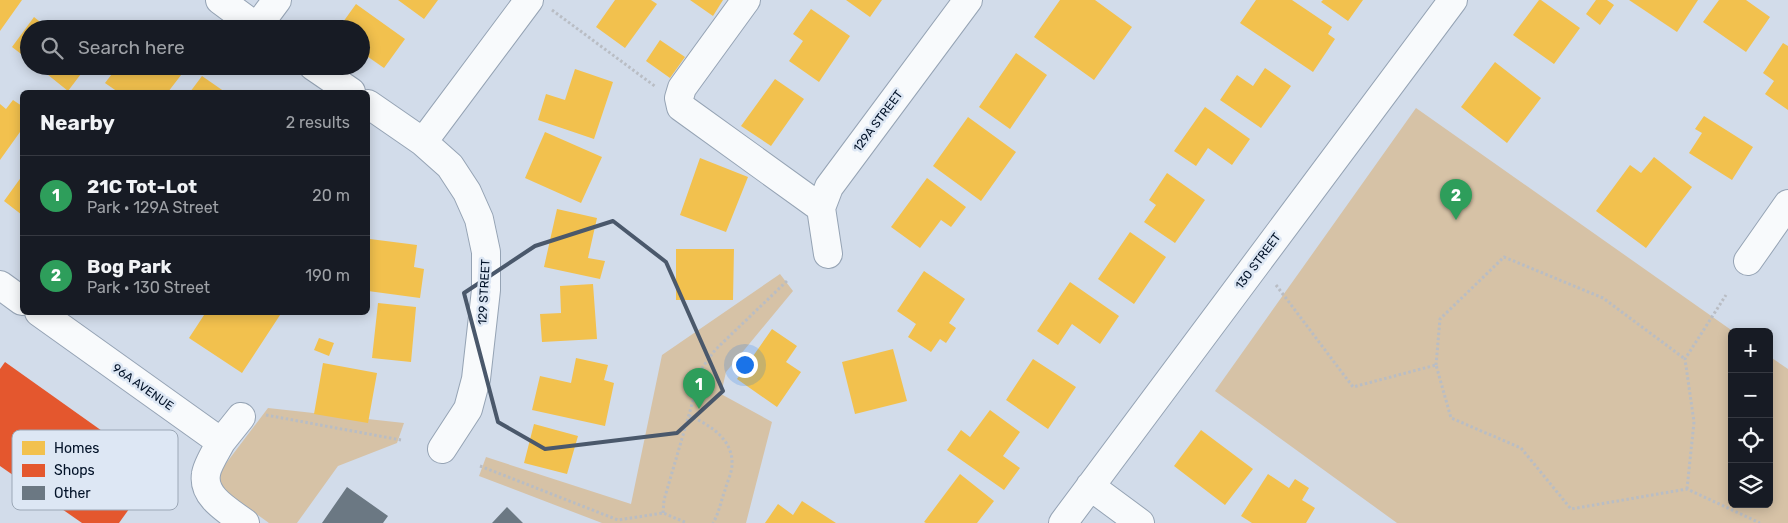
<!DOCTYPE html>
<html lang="en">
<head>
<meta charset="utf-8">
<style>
	body { margin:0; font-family:Rubik,sans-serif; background:#20242c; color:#f1f3f6 }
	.controls { position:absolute; right:15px; bottom:15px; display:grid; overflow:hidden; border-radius:8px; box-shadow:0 2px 12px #0003 }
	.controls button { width:45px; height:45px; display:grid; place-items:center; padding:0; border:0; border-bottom:1px solid #363941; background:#171b24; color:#f1f3f6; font:25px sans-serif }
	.you { position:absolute; left:744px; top:364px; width:18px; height:18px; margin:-12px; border:4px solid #fff; border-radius:50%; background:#1a73e8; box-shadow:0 0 0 8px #1a73e833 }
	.badge { display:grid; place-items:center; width:32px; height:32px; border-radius:50%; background:#7c3aed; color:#fff; font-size:16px; font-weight:700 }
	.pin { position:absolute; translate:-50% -41px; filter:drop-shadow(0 1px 2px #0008) }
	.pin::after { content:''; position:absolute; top:26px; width:18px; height:15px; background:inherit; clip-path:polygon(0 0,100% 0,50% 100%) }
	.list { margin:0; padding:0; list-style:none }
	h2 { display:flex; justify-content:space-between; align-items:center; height:65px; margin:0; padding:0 20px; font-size:21px }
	h2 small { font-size:16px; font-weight:400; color:#9ea1a6 }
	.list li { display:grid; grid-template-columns:32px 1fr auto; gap:15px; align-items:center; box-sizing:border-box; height:80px; padding:0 20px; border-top:1px solid #363941 }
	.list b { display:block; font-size:19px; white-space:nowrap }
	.list p { margin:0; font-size:16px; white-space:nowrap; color:#9ea1a6 }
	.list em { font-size:16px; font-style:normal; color:#9ea1a6 }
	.icon { flex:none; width:28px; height:28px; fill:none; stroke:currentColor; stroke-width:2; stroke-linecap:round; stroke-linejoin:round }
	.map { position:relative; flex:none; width:1788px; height:523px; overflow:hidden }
	.search { position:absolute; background:#171b24; box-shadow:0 2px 12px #0003; left:20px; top:20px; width:350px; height:55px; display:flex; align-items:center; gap:12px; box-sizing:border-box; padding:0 18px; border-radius:28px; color:#9ea1a6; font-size:19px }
	.panel { position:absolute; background:#171b24; box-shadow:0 2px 12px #0003; left:20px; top:90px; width:350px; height:225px; border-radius:8px }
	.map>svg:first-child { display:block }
	.green { fill:#d6c2a6 }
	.homes { fill:#f2c14e }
	.shops { fill:#e4572e }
	.building { fill:#6b7883 }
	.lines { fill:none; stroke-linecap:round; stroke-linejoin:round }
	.minor-casing { stroke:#95a3b4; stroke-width:30 }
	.path { stroke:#b9bdc4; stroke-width:3; stroke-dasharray:2.5 2.5; stroke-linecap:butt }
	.minor { stroke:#f8fafc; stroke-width:28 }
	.marked { fill:none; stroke:#4a586b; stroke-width:4; stroke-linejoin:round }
	.labels { text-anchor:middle; stroke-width:5; stroke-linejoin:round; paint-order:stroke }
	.street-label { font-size:12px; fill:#011127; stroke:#dde7f4 }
	.key { fill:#dde7f4; stroke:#9ba7b6; stroke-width:1 }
	.key-label { font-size:14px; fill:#011127 }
</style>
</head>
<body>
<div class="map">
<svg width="1788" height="523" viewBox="0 0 1788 523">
	<rect width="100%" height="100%" fill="#d2dcea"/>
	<!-- green -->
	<path class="green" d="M1416,108l318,224h-2v172h37v-148l19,13v154h-391l-182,-132z
		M780,274l13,17 -67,81 -5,22 51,28 -26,101h-144l-123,-47 7,-19 145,47 31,-149z
		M268,408l136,15 -7,20 -59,23 -41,57h-28l-46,-33c-4,-8 -3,-12 -2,-20z"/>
	<!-- homes -->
	<path class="homes" d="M0,0h22l-22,31z
		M398,0h40l-14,19z
		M615,0h36l6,4 -32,44 -29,-21z
		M690,0h33l-10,16z
		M846,0h36l-12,17z
		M1060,0h35l37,27 -38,53 -60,-43z
		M1256,0h36l40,27 -4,7 7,5 -22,33 -73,-49z
		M1323,0h40l-15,21 -27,-19z
		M1539,0h2l39,28 -26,36 -41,-29z
		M1596,0h11l7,5 -14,20 -14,-11z
		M1629,0h69l-21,32z
		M1719,0h27l24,17 -24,35 -43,-30z
		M356,4l49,35 -21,29 -23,-16v-23h-23z
		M811,9l39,27 -31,46 -30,-21 14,-20 -10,-7z
		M34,17l15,12h-20v31l-17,-13z
		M660,40l25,17 -15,21 -24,-17z
		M1783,43l5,3v64l-23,-16 9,-13 -11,-8z
		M1016,53l31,22 -37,54 -31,-22z
		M1495,62l46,36 -34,45 -46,-36z
		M37,66h50l-19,25z
		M118,66h70l-20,26h-50l-13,-9z
		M1265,68l26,18 -30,42 -41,-28 17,-25 16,11z
		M575,69l38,13 -19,57 -56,-19 8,-26 19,6z
		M202,76l23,16h-35z
		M775,79l29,20 -33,47 -30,-20z
		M13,100l9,6v27l-2,-1 -20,28v-56l6,5z
		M1205,107l45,32 -18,26 -24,-17 -12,18 -22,-15z
		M1704,116l49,31 -21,33 -43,-27 13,-20 -7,-4z
		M968,117l48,35 -35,49 -48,-35z
		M545,132l57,25 -21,46 -56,-25z
		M1654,157l38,30 -46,61 -50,-37 34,-46 11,8z
		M700,158l48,19 -22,55 -46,-17z
		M1167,173l38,27 -30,43 -31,-21 12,-17 -7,-5z
		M22,176v39l-18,-14z
		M927,178l39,29 -15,20 -10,-7 -21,28 -29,-21z
		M557,209l40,9 -9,40 17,3 -5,18 -56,-12z
		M1130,232l36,25 -32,47 -36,-25z
		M370,239l47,6 -3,22 10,2 -4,29 -52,-7v-34z
		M676,249h58l-1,51h-57z
		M924,271l41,28 -16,24 7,5 -10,15 -6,-4 -9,13 -23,-15 8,-13 -19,-13z
		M1070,282l49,34 -19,28 -28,-20 -14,21 -21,-14z
		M593,284l4,55 -55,3 -2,-28 21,-1 -1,-27z
		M378,303l38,4 -5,55 -39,-4z
		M206,312h76l-40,61 -53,-35z
		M772,329l25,17 -11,16 15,10 -24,35 -40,-28z
		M319,338l15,5 -5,13 -15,-6z
		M893,349l14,52 -52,13 -13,-52z
		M576,358l32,7 -4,15 10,3 -9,43 -73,-16 8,-34 31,7z
		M1033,359l43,28 -28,42 -42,-29z
		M323,363l54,10 -9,50 -54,-9z
		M990,410l30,22 -17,24 17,12 -16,22 -57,-40 14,-20 9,7z
		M534,424l44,12 -11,38 -43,-11z
		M1201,430l52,39 -28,36 -51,-39z
		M960,474l34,27 -17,22h-51l-2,-1z
		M1268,474l21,14 6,-9 14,9 -7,12 13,8 -9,15h-54l-11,-7z
		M802,501l34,22h-71l13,-19 15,11z"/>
	<!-- shops -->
	<path class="shops" d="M5,362l152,108 -38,53h-37l-82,-57v-97z"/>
	<!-- building -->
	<path class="building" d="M347,487l41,29 -5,7h-61z
		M507,507l16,16h-31z"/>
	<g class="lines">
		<defs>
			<path id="minor" d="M220,0l39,29
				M746,0l-64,88 -3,10 2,9 140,101
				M257,27l20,-27
				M313,66l38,26
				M368,104l55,38
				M828,254l-7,-46 8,-21 139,-187
				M1748,261l40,-57
				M0,285l22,16
				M39,312l182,130 20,-25
				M221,442c-4,8 -14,23 -15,32 -4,23 23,37 39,49
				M442,449l26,-40 8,-30 10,-89v-38l-7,-33 -12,-27 -17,-26 -27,-24 106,-142
				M1090,486l50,37
				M1063,523l390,-523"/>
		</defs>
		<!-- minor casing -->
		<use href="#minor" class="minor-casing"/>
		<!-- path -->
		<path class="path" d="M552,10l104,77
			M1276,285l77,102 83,-22 15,53 70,30 50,61 116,-20 73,34
			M1436,365l4,-46 64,-62 99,41 82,61
			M266,415l135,25
			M689,416c20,8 44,23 43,48 0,9 -5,18 -7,26 -4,11 -6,23 -12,33
			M480,466l138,54 45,-7 24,10
			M1687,489l7,-67 -9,-63 41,-64
			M663,513l1,-13 31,-106 5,-23 15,-21 73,-70"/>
		<!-- minor -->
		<use href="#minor" class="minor"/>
	</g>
	<!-- marked area -->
	<path class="marked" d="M613,221l53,41 57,129 -46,42 -132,16 -47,-27 -34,-129 71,-47z"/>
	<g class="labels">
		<!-- street labels -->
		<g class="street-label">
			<text transform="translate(878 121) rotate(-53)" y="4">129A STREET</text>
			<text transform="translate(1258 261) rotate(-53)" y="4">130 STREET</text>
			<text transform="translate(484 292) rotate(-87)" y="4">129 STREET</text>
			<text transform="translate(143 387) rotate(35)" y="4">96A AVENUE</text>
		</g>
	</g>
	<!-- legend -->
	<rect x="12" y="430" width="166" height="80" rx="8" class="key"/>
	<rect x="22" y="441" width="23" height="14" fill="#f2c14e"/>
	<rect x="22" y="464" width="23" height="13" fill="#e4572e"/>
	<rect x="22" y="486" width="23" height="14" fill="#6b7883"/>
	<g class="key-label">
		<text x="54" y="453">Homes</text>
		<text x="54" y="475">Shops</text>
		<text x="54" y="498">Other</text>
	</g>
</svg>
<div class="controls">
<button>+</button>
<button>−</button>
<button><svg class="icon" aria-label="locate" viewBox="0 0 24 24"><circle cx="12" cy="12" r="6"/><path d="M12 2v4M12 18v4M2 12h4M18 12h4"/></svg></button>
<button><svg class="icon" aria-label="layers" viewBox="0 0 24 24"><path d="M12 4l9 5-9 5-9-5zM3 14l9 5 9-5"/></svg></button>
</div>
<div class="you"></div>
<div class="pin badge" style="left:699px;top:409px;background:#2e9e5b">1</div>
<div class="pin badge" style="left:1456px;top:220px;background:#2e9e5b">2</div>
<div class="search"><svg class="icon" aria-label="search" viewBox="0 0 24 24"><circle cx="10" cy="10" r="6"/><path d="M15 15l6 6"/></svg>Search here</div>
<section class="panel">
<h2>Nearby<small>2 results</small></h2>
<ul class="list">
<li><span class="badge" style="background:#2e9e5b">1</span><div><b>21C Tot-Lot</b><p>Park · 129A Street</p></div><em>20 m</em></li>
<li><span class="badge" style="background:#2e9e5b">2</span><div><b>Bog Park</b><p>Park · 130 Street</p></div><em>190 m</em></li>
</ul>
</section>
</div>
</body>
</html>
